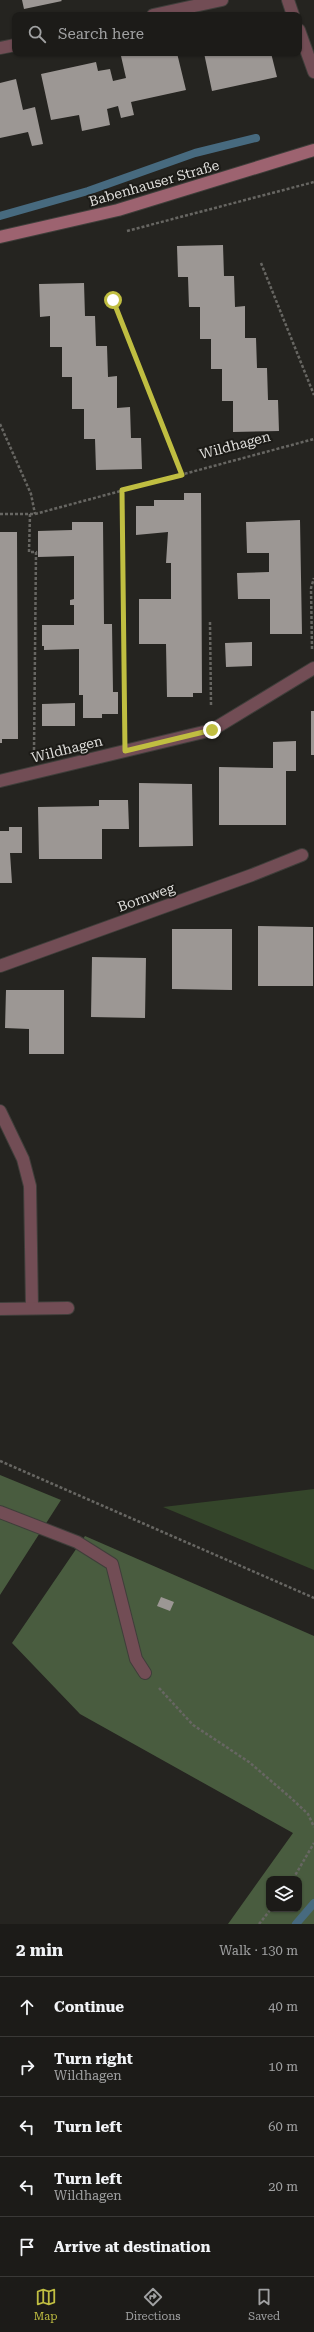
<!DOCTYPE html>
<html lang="en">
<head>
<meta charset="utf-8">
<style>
	body { margin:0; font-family:"Roboto Serif",serif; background:#292825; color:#f1f3f6 }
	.controls { position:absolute; right:12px; bottom:12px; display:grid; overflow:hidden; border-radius:8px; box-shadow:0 1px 3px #0004 }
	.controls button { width:36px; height:36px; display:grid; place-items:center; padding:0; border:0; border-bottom:1px solid #3a3937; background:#1c1b18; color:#f1f3f6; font:20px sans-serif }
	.stop { position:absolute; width:12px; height:12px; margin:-9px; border:3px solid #c0be41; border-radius:50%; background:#fff }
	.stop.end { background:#c0be41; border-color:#fff; box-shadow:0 1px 4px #0008 }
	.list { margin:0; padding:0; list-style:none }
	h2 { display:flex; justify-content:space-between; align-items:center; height:52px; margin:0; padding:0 16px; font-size:17px }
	h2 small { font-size:13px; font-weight:400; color:#a0a1a2 }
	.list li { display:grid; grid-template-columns:26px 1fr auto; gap:12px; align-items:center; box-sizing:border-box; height:60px; padding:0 16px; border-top:1px solid #3a3937 }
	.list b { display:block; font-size:15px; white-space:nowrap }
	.list p { margin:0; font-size:13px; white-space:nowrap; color:#a0a1a2 }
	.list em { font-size:13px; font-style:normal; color:#a0a1a2 }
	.icon { flex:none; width:22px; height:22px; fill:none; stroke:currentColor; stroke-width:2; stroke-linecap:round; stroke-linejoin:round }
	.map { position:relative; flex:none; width:314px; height:1924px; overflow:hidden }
	.search { position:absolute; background:#1c1b18; box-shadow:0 1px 3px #0004; left:12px; right:12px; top:12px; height:44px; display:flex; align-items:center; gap:10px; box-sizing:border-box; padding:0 14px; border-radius:8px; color:#a0a1a2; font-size:15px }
	.sheet { height:352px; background:#1c1b18 }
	nav { display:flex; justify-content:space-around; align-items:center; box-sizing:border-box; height:56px; border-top:1px solid #3a3937; background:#1c1b18; font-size:11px; color:#a0a1a2 }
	nav a { display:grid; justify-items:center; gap:2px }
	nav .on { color:#c0be41 }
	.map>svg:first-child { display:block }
	.green { fill:#34452a }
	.forest { fill:#495c3f; fill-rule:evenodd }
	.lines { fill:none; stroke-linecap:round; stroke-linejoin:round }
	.stream { stroke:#476a7f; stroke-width:8 }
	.building { fill:#9c9794 }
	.lane-casing { stroke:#3f3e3a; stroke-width:14 }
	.street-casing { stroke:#3f3e3a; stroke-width:14 }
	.secondary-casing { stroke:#3f3e3a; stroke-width:14 }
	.path { stroke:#676662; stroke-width:2.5; stroke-dasharray:3 2; stroke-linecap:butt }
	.lane { stroke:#724d55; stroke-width:12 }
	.street { stroke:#724d55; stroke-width:12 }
	.secondary { stroke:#9d6370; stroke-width:12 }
	.route { stroke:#c0be41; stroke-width:5 }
	.labels { text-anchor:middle; stroke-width:4; stroke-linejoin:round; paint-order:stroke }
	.street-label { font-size:14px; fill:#deddda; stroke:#1c1b17 }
</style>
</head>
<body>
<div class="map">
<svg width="314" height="1924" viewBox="0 0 314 1924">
	<rect width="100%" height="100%" fill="#252420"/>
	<!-- green -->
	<path class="green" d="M314,1489v81l-151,-63z"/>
	<!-- forest -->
	<path class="forest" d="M0,1475l61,25 -61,95z
		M85,1536l229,100v288h-86l65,-91 -213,-119 -68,-71zM269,1879h30v30h-30z"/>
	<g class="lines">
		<!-- stream -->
		<path class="stream" d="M0,216l88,-25 107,-38 61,-15
			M296,1924l18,-21"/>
	</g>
	<!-- building -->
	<path class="building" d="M22,0h39l1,1 -38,8z
		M133,53h44l9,37 -55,12 3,13 -13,3 -3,-12 -11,3 3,16 -28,6 -3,-16 -28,5 -10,-46 55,-12 2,9 12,-2 3,12 13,-3 -5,-22z
		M204,53h67l6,24 -65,14z
		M16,79l7,31 12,-3 8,37 -11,2 -4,-14 -28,6v-55z
		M223,245l1,31h10l1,31 10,-1v32h11l1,30h10l1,32h10l1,31 -46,1v-31h-11v-32h-11v-30h-11v-32h-11l-1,-30h-10l-1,-31z
		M84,283l1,33h10l1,30h11l1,31 9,-1v32l13,-1 1,31h10l1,31 -46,1 -1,-31h-11v-30h-12v-32h-10v-30h-12v-31l-10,1 -1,-33z
		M184,493h17l1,200h-9v4h-26l-1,-53h-27v-45h32v-36h-5l2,-31 -32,3v-29h18v-6h30z
		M300,520l2,114h-32v-35h-32l-1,-26 32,-1v-19h-22l-1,-31z
		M72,522h31l1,102h8l1,68h5v22h-16v4h-19v-23h-4v-46l-35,1v-4h-2v-21h32v-20h-4v-5l4,-1v-43l-36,1v-26l34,-1z
		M0,532h17l1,207h-16v4h-2z
		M252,642v24l-26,1 -1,-24z
		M75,703v23h-33v-22z
		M311,711h3v44h-3z
		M296,741v30h-10v54h-67v-58l54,1v-26z
		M139,783l53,1 1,62 -54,1z
		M99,800h29l1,29h-27v30h-63l-1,-52 61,-1z
		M9,827h13v26h-12l2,30h-12v-52h9z
		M258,926l55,1v59h-55z
		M172,929h60v61l-60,-1z
		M92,957l54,1 -1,60 -54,-1z
		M6,990h58v64h-35v-25l-24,-1z
		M161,1597l13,5 -4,9 -13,-5z"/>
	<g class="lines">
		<defs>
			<path id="lane" d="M0,1111l23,48 7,27 2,122
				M0,1512l77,30 35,22 24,95 9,14"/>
			<path id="street" d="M288,0l5,15
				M153,15l69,-15
				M299,30l15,42
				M0,48l15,-3
				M0,781l212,-51 102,-62
				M0,966l252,-91 50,-20
				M0,1309l68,-1"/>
			<path id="secondary" d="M0,237l118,-27 196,-60"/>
		</defs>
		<!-- lane casing -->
		<use href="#lane" class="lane-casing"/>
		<!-- street casing -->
		<use href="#street" class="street-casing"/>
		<!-- secondary casing -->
		<use href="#secondary" class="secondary-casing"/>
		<!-- path -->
		<path class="path" d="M127,231l187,-49
			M261,263l53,132
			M113,300l69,174
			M0,424l31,70 4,20
			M122,490l3,240
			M0,514h35l279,-75
			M30,514l-1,38h7l-2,200
			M210,622l1,83
			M312,649l-1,-61 3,-10
			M0,1461l314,137
			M159,1688l34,37 56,37 42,36 17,16 6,13
			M293,1879l21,-36
			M259,1924l12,-15"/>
		<!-- lane -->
		<use href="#lane" class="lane"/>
		<!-- street -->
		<use href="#street" class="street"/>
		<!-- secondary -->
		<use href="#secondary" class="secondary"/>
	</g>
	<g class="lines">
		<!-- route -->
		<path class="route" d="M113,300l69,175 -60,15 3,261 87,-21"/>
	</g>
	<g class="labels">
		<!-- street labels -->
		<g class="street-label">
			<text transform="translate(154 183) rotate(-16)" y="5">Babenhauser Straße</text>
			<text transform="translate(235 445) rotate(-15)" y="5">Wildhagen</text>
			<text transform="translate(67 749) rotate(-14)" y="5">Wildhagen</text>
			<text transform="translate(146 897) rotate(-20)" y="5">Bornweg</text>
		</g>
	</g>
</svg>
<div class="controls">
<button><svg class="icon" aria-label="layers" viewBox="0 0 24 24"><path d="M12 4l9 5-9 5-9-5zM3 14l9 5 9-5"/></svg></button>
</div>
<div class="stop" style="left:113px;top:300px"></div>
<div class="stop end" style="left:212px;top:730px"></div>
<div class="search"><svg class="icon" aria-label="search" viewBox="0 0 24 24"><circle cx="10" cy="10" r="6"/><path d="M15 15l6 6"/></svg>Search here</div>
</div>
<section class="sheet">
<h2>2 min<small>Walk · 130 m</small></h2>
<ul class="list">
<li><svg class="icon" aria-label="ahead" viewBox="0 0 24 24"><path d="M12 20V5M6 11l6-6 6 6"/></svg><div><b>Continue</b></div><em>40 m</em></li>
<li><svg class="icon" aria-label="right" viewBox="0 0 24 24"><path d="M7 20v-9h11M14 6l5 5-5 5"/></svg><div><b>Turn right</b><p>Wildhagen</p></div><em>10 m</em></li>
<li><svg class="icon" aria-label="left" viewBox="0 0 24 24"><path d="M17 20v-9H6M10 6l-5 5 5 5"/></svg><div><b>Turn left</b></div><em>60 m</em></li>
<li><svg class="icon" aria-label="left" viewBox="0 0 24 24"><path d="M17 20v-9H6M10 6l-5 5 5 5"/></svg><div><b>Turn left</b><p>Wildhagen</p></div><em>20 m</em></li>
<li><svg class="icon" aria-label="arrive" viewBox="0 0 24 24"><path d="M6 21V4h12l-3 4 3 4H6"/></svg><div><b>Arrive at destination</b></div></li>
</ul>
</section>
<nav>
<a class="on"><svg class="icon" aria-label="map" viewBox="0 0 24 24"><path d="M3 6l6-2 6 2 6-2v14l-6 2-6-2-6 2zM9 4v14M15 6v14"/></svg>Map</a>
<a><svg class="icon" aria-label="directions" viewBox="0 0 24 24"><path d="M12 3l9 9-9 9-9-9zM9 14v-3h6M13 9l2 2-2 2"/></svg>Directions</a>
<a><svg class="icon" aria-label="saved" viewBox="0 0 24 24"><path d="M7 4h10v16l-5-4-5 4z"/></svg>Saved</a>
</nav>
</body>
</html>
